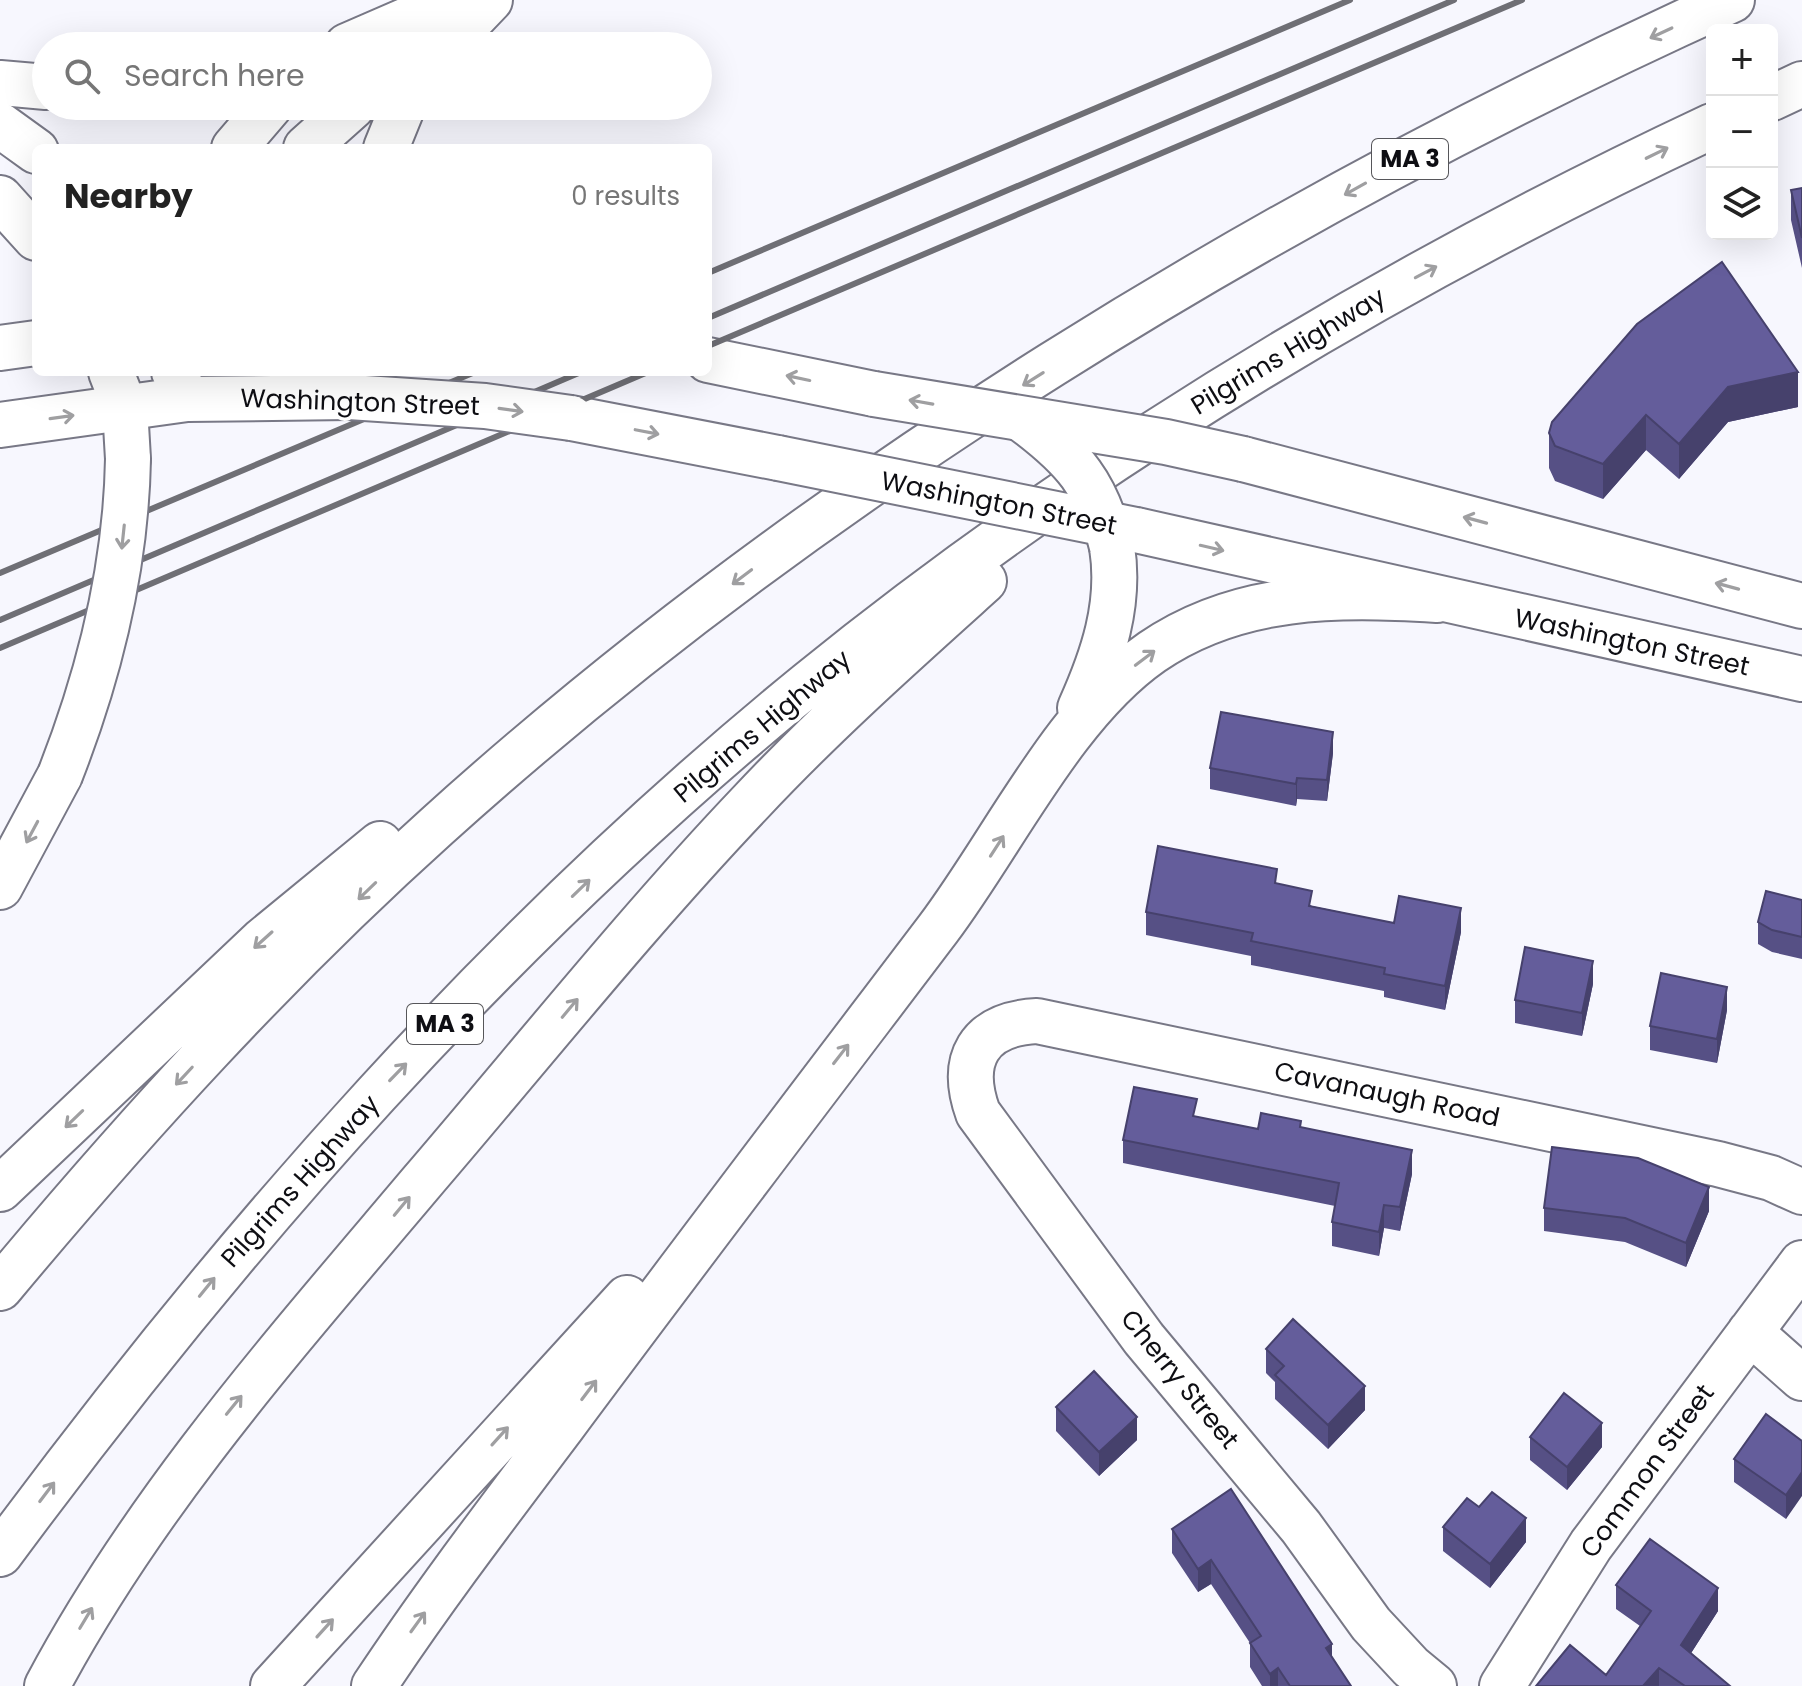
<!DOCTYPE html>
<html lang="en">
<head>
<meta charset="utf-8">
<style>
	body { margin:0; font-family:Poppins,sans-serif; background:#f2f2f2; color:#222 }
	.controls { position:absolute; right:24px; top:24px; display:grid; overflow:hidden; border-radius:12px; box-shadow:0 8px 32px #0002 }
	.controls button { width:72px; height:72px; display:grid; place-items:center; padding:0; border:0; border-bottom:2px solid #e0e0e0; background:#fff; color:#222; font:40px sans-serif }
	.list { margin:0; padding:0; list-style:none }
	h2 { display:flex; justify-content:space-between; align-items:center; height:104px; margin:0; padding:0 32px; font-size:34px }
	h2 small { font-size:26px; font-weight:400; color:#767676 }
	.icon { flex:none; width:44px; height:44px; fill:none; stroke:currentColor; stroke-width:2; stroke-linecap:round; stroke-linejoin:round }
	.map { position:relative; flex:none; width:1802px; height:1686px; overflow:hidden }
	.search { position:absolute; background:#fff; box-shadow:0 8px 32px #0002; left:32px; top:32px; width:680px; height:88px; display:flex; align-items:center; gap:20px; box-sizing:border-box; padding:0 28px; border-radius:44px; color:#767676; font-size:30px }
	.panel { position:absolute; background:#fff; box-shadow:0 8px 32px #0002; left:32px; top:144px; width:680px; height:232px; border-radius:12px }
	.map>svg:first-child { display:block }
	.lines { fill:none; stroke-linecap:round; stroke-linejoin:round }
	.minor-casing { stroke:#787886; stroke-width:48 }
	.major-casing { stroke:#787886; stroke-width:48 }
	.highway-casing { stroke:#787886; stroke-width:48 }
	.minor { stroke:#fff; stroke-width:44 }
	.major { stroke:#fff; stroke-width:44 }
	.highway { stroke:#fff; stroke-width:44 }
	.rail { stroke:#6f6f75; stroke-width:6 }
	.major-bridge-casing { stroke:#787886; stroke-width:48; stroke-linecap:butt }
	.highway-bridge-casing { stroke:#787886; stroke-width:48; stroke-linecap:butt }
	.major-bridge { stroke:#fff; stroke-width:44 }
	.highway-bridge { stroke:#fff; stroke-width:44 }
	.wall { fill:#565085 }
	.shaded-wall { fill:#46416c }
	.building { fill:#645d9b; stroke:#46416c; stroke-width:2 }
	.oneway { stroke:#9f9fa1 }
	.labels { text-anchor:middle; stroke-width:7; stroke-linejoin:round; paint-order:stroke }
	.shield { fill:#fff; stroke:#56565a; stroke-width:2 }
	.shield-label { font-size:24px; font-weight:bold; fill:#0e0e13 }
	.street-label { font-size:26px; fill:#0e0e13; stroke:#fff }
</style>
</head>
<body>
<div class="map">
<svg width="1802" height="1686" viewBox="0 0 1802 1686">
	<rect width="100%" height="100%" fill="#f7f7fe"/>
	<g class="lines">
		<defs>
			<path id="minor" d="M0,125l36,26
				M0,198l36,40
				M111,372l14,36
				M174,372l13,27
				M1750,1332l52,46
				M1434,1686l-23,-19 -40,-43 -70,-97 -157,-188 -166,-226c-19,-53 0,-89 59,-92l681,143 53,14 31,14
				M1502,1686l89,-141 211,-282"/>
			<path id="major" d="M347,46l69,-30 67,-16
				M446,46l44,-46
				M0,83l46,4
				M234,148l36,-42
				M306,148l47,-42
				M386,148l17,-42
				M0,348l36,-5
				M708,360l166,34
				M571,418l207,40
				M0,425l187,-26 162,-2
				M1243,459l559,147
				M1136,530l666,149"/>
			<path id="highway" d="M1772,98l30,-14
				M125,408l3,51
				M1080,708c23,-51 41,-104 32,-161
				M0,887l60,-112
				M0,1189l263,-249 117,-96
				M0,1288c136,-163 278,-319 436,-461 375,-339 836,-619 1296,-827
				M0,1554c235,-318 500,-619 808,-870 276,-224 582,-407 904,-558
				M47,1686c99,-186 239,-343 374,-503 109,-127 214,-259 330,-381 73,-78 153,-149 233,-221
				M273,1686l354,-388
				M374,1686c59,-89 124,-174 188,-259 124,-167 250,-332 376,-498 65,-86 125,-215 214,-277 86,-59 185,-58 285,-52"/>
		</defs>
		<!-- minor casing -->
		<use href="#minor" class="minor-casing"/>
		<!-- major casing -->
		<use href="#major" class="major-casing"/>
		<!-- highway casing -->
		<use href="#highway" class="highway-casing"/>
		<!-- minor -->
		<use href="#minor" class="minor"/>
		<!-- major -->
		<use href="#major" class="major"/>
		<!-- highway -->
		<use href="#highway" class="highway"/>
		<!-- rail -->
		<path class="rail" d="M708,273l642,-273
			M708,318l746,-318
			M708,346l814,-346
			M0,573l475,-201
			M0,620l581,-248
			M0,648l648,-276"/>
		<defs>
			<path id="major-bridge" d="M874,394l292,48 77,17
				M349,397l136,9 86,12
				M778,458l358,72"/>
			<path id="highway-bridge" d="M1023,420c51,38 74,64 89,127
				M60,775c40,-102 66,-206 68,-316"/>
		</defs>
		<!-- major-bridge casing -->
		<use href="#major-bridge" class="major-bridge-casing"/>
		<!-- highway-bridge casing -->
		<use href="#highway-bridge" class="highway-bridge-casing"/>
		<!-- major-bridge -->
		<use href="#major-bridge" class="major-bridge"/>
		<!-- highway-bridge -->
		<use href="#highway-bridge" class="highway-bridge"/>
	</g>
	<!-- wall -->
	<path class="wall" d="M1802,188v80l-11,-48v-30z
		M1637,324l161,83 -70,15 -49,57 -33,-29 -43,49 -48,-18 -6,-13v-35z
		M1333,753l-6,48 -30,-2 -1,7 -86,-17v-21z
		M1277,884l35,22 82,17 67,9 -16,78 -61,-13v-6l-133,-26v-9l-105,-21v-23z
		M1802,900v59l-30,-7 -14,-8v-22z
		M1593,984l-11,52 -67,-13v-23z
		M1727,1010l-10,53 -67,-13v-24z
		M1197,1117l61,12 43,-1 111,46 -12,57 -16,-3 -5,28 -47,-10v-24l3,-16 -212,-43v-23z
		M1544,1208l165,3 -23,56 -61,-25 -81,-11z
		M1266,1349l99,61 -37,39 -53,-50v-17l-9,-9z
		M1056,1407l81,33 -38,36 -43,-45z
		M1530,1437l72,10 -35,43 -37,-30z
		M1802,1441l-16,78 -52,-37v-23z
		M1479,1507l47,35 -36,46 -47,-37v-24z
		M1172,1529l160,128 19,29h-89l-12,-19v-24l-39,-59 -13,8 -26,-39z
		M1616,1585l102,26 -27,42 39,33h-194l70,-11 34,-49 -24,-17z"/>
	<!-- shaded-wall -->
	<path class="shaded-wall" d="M1798,372v35l-70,15 -49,57v-35l49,-57z
		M1646,415v35l-43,49v-35z
		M1333,732v21l-6,48v-21z
		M1297,778v21l-1,7v-22z
		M1461,908v24l-16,78v-24z
		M1593,961v23l-11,52v-23z
		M1727,987v23l-10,53v-24z
		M1412,1150v24l-12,57v-24z
		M1709,1187v24l-23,56v-24z
		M1384,1205v23l-5,28v-24z
		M1365,1386v24l-37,39v-24z
		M1137,1417v23l-38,36v-24z
		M1602,1423v24l-35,43v-23z
		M1802,1472v24l-16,23v-24z
		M1526,1518v24l-36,46v-24z
		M1211,1560v24l-13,8v-23z
		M1718,1588v23l-37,58v-24z
		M1332,1644v24l-6,-20z
		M1278,1668v18h-8v-12z
		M1659,1668v18h-16z"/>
	<!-- building -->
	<path class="building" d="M1802,188v50l-11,-48z
		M1722,262l76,110 -70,15 -49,57 -33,-29 -43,49 -48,-18 -6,-13 3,-11 85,-98z
		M1221,712l112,20 -6,48 -30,-2 -1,6 -86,-16z
		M1158,846l119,23 -2,14 37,8 -3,15 85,17 5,-27 62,12 -16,78 -61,-12 1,-6 -134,-27 2,-8 -107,-21z
		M1766,891l36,9v37l-30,-7 -14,-8z
		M1525,947l68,14 -11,52 -67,-13z
		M1661,973l66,14 -10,52 -67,-13z
		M1134,1087l63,12 -4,17 65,13 3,-16 40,8 -1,6 112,23 -12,57 -16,-2 -5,27 -47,-10 7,-39 -216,-43z
		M1552,1147l86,11 71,29 -23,56 -61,-25 -81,-10z
		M1293,1319l72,67 -37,39 -53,-50 9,-9 -18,-17z
		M1094,1371l43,46 -38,35 -43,-45z
		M1564,1393l38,30 -35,44 -37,-30z
		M1766,1414l36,27v31l-16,23 -52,-36z
		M1231,1489l101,155 -6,4 25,38h-61l-12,-18 -8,6 -20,-31 11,-7 -50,-76 -13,9 -26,-40z
		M1492,1492l34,26 -36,46 -47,-37 24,-29 12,9z
		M1650,1539l68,49 -37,57 49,41h-45l-26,-18 -16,18h-107l34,-41 36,30 45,-64 -35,-26z"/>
	<!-- one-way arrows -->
	<defs><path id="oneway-shaft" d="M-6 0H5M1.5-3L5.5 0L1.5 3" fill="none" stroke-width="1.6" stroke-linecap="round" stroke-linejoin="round" transform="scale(2)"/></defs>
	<g class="oneway">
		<use href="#oneway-shaft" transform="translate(1661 33) rotate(155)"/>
		<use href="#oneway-shaft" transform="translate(1657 153) rotate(-26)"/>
		<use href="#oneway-shaft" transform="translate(1355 189) rotate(151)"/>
		<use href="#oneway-shaft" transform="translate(1426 272) rotate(-28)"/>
		<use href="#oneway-shaft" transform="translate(798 378) rotate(-168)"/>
		<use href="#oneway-shaft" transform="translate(1033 379) rotate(148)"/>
		<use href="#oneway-shaft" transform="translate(921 402) rotate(-170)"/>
		<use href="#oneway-shaft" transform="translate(511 410) rotate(8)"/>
		<use href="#oneway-shaft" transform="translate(62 417) rotate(-8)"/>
		<use href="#oneway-shaft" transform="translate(647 432) rotate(11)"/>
		<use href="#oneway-shaft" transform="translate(1475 520) rotate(-165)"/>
		<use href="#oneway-shaft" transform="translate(123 537) rotate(96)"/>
		<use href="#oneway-shaft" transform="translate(1212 548) rotate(13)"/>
		<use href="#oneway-shaft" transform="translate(742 577) rotate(143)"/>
		<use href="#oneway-shaft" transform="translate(1727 586) rotate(-165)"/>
		<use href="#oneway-shaft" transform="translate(1145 658) rotate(-37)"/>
		<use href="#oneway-shaft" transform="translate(32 832) rotate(118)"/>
		<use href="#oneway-shaft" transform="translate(997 846) rotate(-57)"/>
		<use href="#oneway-shaft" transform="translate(581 888) rotate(-44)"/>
		<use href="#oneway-shaft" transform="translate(367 891) rotate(136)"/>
		<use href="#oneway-shaft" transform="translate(263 940) rotate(138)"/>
		<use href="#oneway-shaft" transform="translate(570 1008) rotate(-50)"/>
		<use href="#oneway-shaft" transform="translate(841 1054) rotate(-52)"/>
		<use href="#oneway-shaft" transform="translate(398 1072) rotate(-46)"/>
		<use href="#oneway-shaft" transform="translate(184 1076) rotate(133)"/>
		<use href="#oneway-shaft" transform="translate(74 1119) rotate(136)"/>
		<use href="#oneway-shaft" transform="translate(402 1206) rotate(-50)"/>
		<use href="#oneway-shaft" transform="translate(207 1287) rotate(-51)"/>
		<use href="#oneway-shaft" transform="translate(589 1390) rotate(-53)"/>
		<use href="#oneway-shaft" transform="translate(234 1405) rotate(-51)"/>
		<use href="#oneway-shaft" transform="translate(500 1436) rotate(-48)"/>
		<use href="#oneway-shaft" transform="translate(47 1492) rotate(-53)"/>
		<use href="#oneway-shaft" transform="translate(86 1618) rotate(-59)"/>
		<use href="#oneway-shaft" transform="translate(418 1622) rotate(-54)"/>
		<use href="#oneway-shaft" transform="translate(325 1628) rotate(-48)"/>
	</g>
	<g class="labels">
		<!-- shield labels -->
		<g class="shield">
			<rect x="1372" y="139" width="76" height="40" rx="6"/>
			<rect x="407" y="1004" width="76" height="40" rx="6"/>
		</g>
		<g class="shield-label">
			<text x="1410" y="167">MA 3</text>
			<text x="445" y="1032">MA 3</text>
		</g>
		<!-- street labels -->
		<g class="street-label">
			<text transform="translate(1288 351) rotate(-31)" y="9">Pilgrims Highway</text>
			<text transform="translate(360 402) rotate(2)" y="9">Washington Street</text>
			<text transform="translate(999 503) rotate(11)" y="9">Washington Street</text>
			<text transform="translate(1632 642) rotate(12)" y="9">Washington Street</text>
			<text transform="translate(762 726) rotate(-40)" y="9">Pilgrims Highway</text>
			<text transform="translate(1387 1094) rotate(12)" y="9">Cavanaugh Road</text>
			<text transform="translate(300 1181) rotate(-48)" y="9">Pilgrims Highway</text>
			<text transform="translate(1180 1379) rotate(51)" y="9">Cherry Street</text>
			<text transform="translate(1647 1471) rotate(-54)" y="9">Common Street</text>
		</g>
	</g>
</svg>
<div class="controls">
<button>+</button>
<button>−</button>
<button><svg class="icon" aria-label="layers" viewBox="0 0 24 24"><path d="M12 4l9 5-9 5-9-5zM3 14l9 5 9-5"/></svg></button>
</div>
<div class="search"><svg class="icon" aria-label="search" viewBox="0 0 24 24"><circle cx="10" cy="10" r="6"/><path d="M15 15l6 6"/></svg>Search here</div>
<section class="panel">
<h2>Nearby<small>0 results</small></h2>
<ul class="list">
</ul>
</section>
</div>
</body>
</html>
